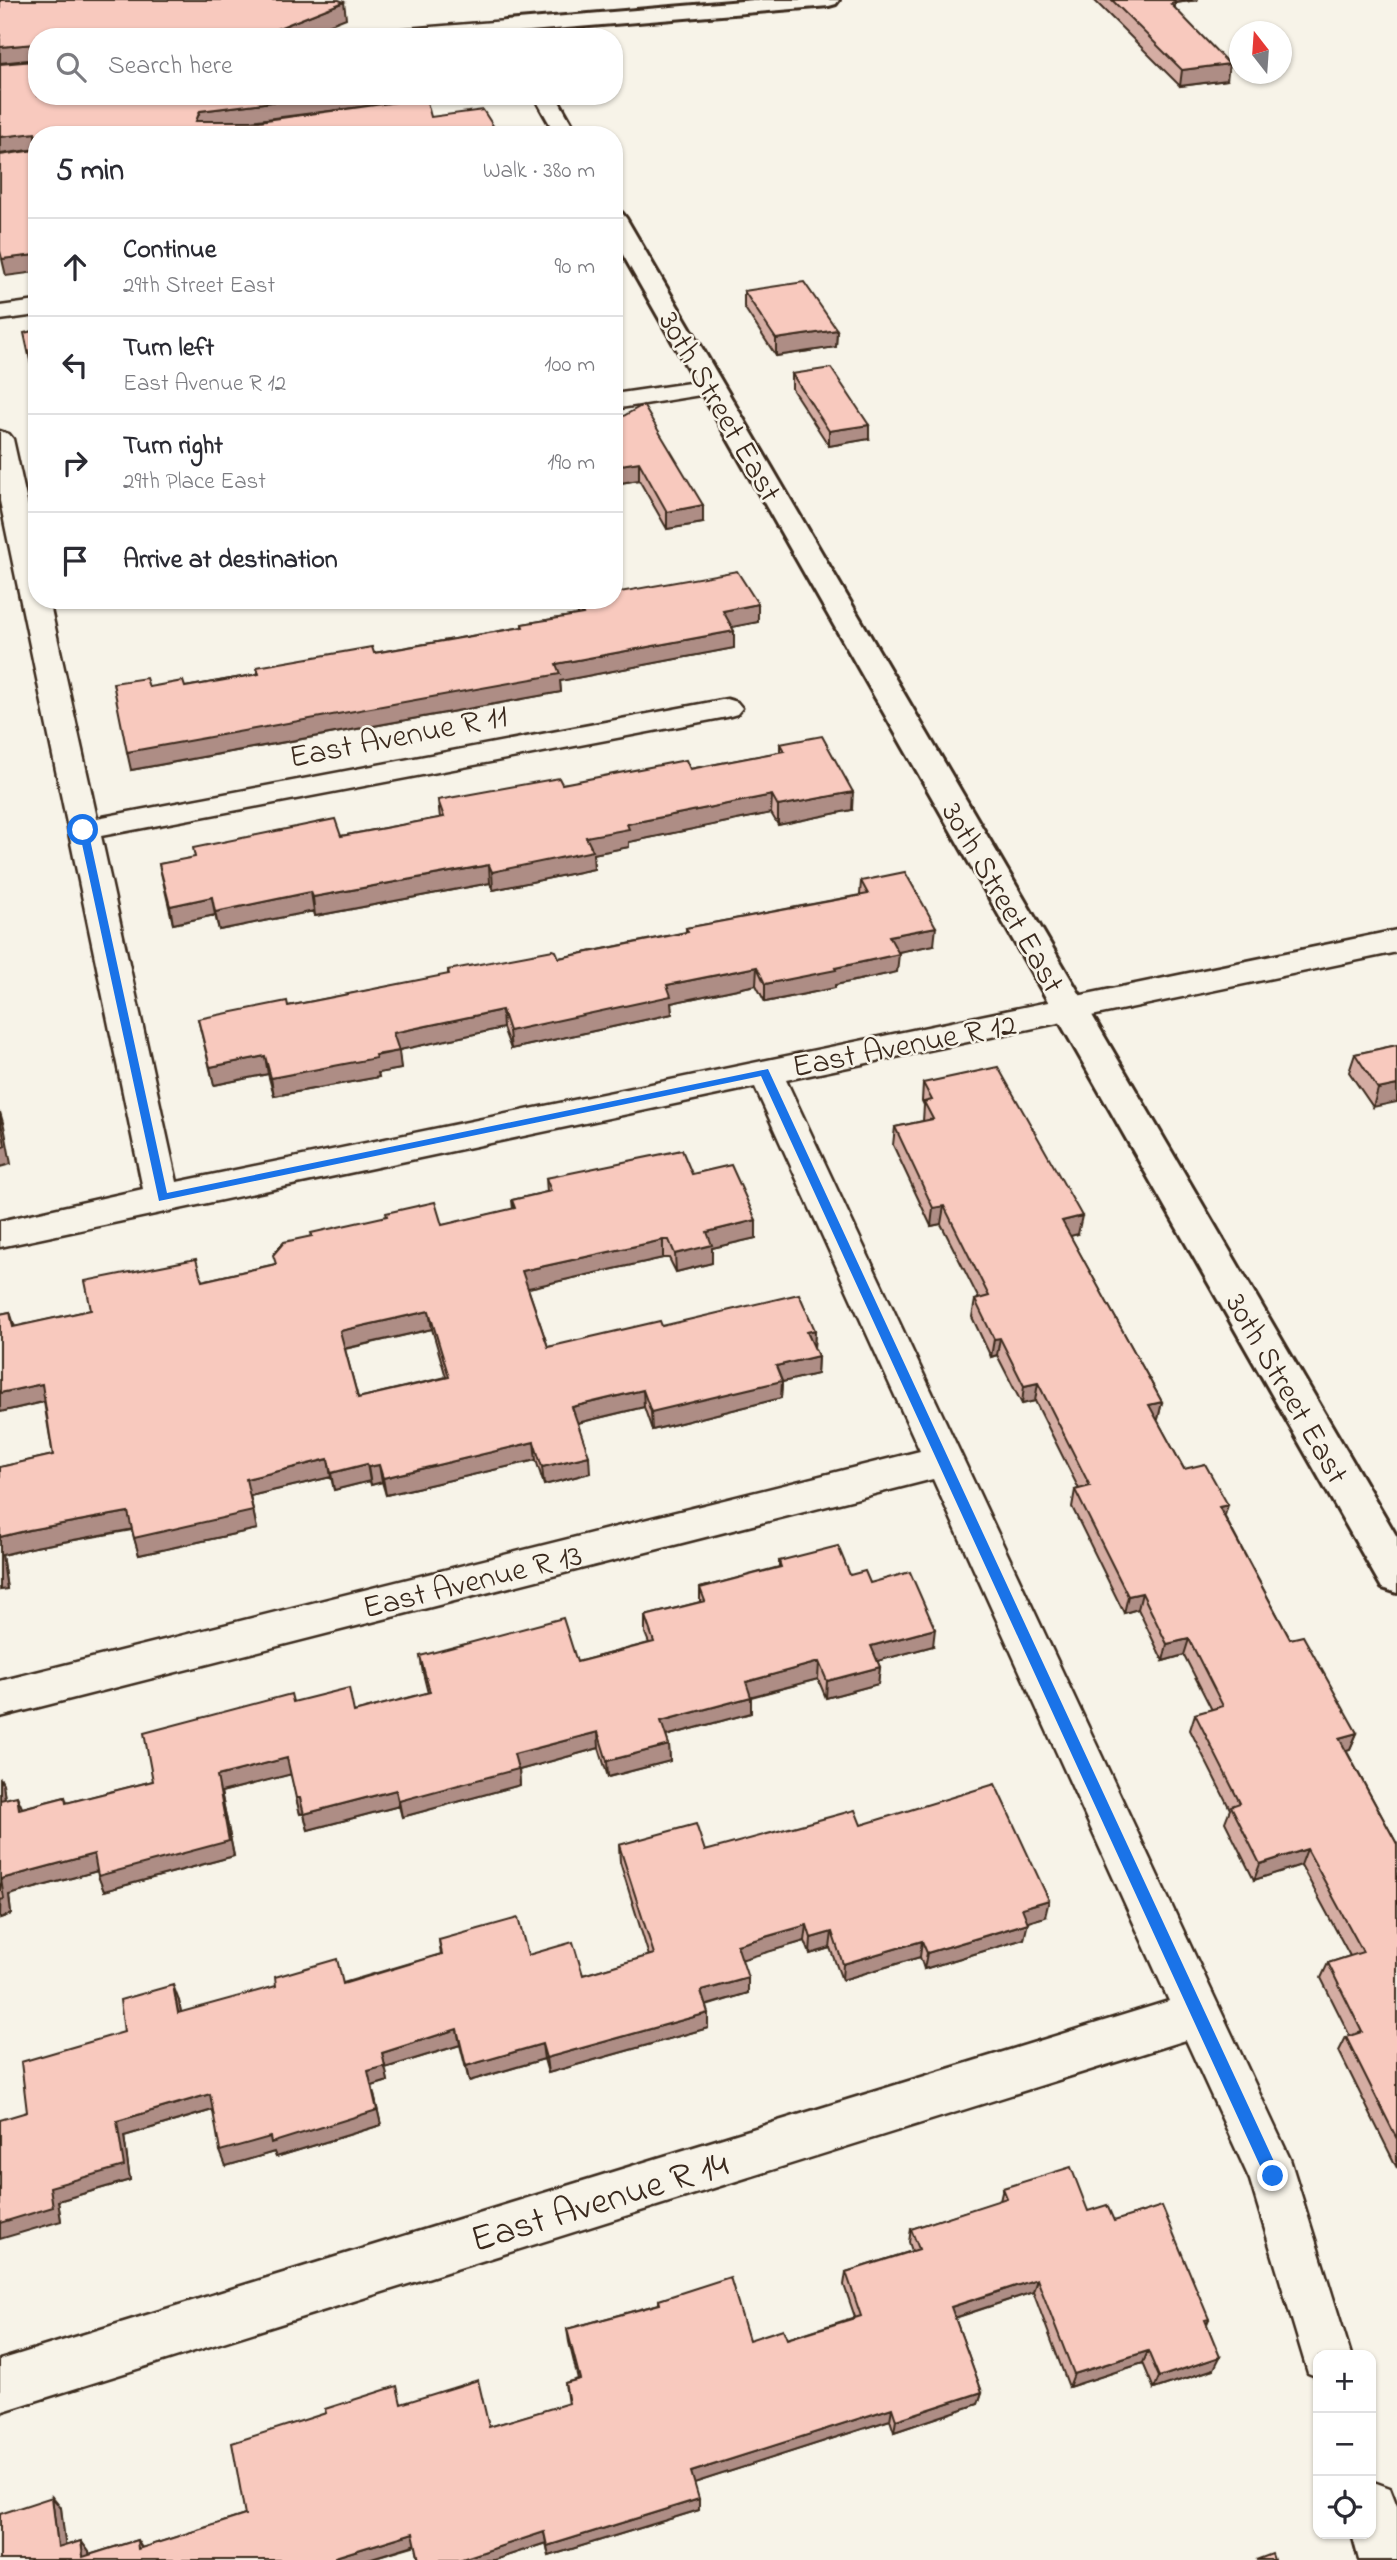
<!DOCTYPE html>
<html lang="en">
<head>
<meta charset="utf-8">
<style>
	body { margin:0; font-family:"Indie Flower",sans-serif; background:#f2f2f3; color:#2b2b33 }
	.controls { position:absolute; right:21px; bottom:21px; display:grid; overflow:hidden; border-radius:14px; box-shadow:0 2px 5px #0004 }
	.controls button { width:63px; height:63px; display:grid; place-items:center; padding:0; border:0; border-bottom:2px solid #e1e1e2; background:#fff; color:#2b2b33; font:35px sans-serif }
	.compass { position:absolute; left:1229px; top:21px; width:63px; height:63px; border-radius:50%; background:#fff; box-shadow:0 2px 5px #0004; rotate:343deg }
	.stop { position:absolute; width:21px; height:21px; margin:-16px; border:5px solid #1a73e8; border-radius:50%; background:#fff }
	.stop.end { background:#1a73e8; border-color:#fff; box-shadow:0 2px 7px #0008 }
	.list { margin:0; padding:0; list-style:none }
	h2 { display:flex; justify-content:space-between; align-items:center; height:91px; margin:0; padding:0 28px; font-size:30px }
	h2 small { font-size:23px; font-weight:400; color:#7c7c81 }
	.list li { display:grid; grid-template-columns:46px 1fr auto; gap:21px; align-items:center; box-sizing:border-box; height:98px; padding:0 28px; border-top:2px solid #e1e1e2 }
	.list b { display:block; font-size:26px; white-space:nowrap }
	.list p { margin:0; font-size:23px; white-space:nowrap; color:#7c7c81 }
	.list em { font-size:23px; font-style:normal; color:#7c7c81 }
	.icon { flex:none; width:38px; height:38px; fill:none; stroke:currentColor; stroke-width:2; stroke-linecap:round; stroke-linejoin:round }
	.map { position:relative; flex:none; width:1397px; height:2560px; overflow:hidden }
	.search { position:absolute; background:#fff; box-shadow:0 2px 5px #0004; left:28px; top:28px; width:595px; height:77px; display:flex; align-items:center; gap:18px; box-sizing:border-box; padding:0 24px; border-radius:28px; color:#7c7c81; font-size:26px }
	.panel { position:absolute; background:#fff; box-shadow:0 2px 5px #0004; left:28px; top:126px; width:595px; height:483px; border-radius:28px }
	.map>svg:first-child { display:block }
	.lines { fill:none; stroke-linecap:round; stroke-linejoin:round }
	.street-casing { stroke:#3b2a1e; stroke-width:5 }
	.secondary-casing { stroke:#3b2a1e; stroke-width:6 }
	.street { fill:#f7f3e8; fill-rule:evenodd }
	.secondary { fill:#f7f3e8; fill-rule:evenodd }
	.wall { fill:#d5ada3; stroke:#3b2a1e; stroke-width:2; fill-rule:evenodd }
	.shaded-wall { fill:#ae8d85; stroke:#3b2a1e; stroke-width:2 }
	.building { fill:#f8c9be; stroke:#3b2a1e; stroke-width:2; fill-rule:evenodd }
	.route { fill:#1a73e8 }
	.labels { text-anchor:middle; stroke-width:5; stroke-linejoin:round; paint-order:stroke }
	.street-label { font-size:32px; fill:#3b2a1e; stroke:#f7f3e8 }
	.near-street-label { font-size:38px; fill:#3b2a1e; stroke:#f7f3e8 }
</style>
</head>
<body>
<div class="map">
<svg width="1397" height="2560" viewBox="0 0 1397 2560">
	<rect width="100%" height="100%" fill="#f7f3e8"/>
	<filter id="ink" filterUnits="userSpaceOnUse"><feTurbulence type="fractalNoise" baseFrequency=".0143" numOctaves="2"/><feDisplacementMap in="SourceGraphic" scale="14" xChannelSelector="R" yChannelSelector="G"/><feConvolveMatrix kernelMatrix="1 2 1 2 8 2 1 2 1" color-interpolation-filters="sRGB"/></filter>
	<g filter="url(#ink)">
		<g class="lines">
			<defs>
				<path id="street" d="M506,21l7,2 3,4 -3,4 -53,6h-89l10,-6z
					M37,301v14l-37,5v-14z
					M710,380l9,2 3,5 -3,5 -105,17v-15z
					M0,431l9,3 4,5 24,108v53h12l48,218 630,-119 10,3 5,6 -5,6 -10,3 -626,119 76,346 1220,-252v22l-611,128 504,1079 61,196h-33v22l-10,-4 -58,-193 -64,-140 -1186,372v-52l1169,-359 -236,-522 -933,238v-36l920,-230 -165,-364 -755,160v-26l143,-32 -143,-688z
					M1371,2481l19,7 7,18v54h-38l-7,-26h19z"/>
				<path id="secondary" d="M754,0h85l-3,4 -7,2 -323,27 -7,-2 -4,-4 4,-4 7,-2z
					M534,96h22l22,39h-22z
					M614,211l8,2 4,5 771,1319v56l-15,-5 -768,-1349z"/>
			</defs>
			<!-- street casing -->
			<use href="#street" class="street-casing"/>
			<!-- secondary casing -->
			<use href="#secondary" class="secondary-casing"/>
			<!-- street -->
			<use href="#street" class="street"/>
			<!-- secondary -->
			<use href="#secondary" class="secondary"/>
		</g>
		<!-- wall -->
		<path class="wall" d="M1094,0h104l-23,3v6l52,71 -47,6z
			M744,291l93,39 -1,17 -60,9 -32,-49z
			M792,374l77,65 -40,7 -37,-57z
			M614,420l89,103 -36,6 -28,-49 -25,4z
			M576,600l182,4v18l-26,5 2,21 -174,33 1,11 -430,78 18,-83h36l73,-13 -1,-7 117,-14 148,-26v-3l55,-9z
			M780,744l72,66 -74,15 -7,-12 -142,29v5l-36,7 1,15 -101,21 -3,-7 -175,33 -1,-5 -95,19 -4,-15 -42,9 -14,-60 182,-28 99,-18 -2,-18 124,-16 128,-15 90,-17z
			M861,881l73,64 -36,7 -1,20 -62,13v3l-70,14 -9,-17 -85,18 1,11 -161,35 -8,-21 -105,22 3,19 -23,4 1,4 -105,19 -6,-22 -54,11 -16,-66 90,-13 160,-31v-5l111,-12 127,-26v-4l174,-33z
			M1397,1045l-24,62 -24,-35 6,-18z
			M923,1083l155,151 -8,2 92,166 -4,17 -1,1 27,49 41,48 65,122 67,94 -7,16 -4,1 51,94v324l-58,-117 7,-14 4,-1 -29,-58 7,-15 22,-7 -49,-91 -47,15 -29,-58 5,-13 -40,-79 5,-16 17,-4 -28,-55 -21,6 -25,-52 -14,4 -52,-106 3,-17 4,-1 -44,-88 -13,3 -25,-49 -6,2 -19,-40 3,-17 4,-1 -38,-75 -10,2 -38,-81 2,-18 28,-6 1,-16 -2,-4z
			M692,1174l64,46v18l-44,10v15l-36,9 -7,-14h-6l-135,30 20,59 114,-21 153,4 -1,18 4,8 -1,18 -35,8 -1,16 -129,32 -8,-23 -66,16 12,50 -46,12 -8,-25 -150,35 -4,-13 -11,3 -1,-4 -36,9 -3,-13 -81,19 7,33 -118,26 -7,-25 -97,17 -33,8 5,34 -7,1v-123l53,-12 -9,-53 -44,10v-98l10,-2 5,15 76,-17 111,-29 311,-72 -1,-9 35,-8 -1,-14zM432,1329l14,48 -88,21 -13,-49z
			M779,1561l71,14 20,8 63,63 -56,15 3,6 -2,17 -52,14 -8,-19 -67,18v16l-85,23 3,9 1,16 -62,16 -9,-29 -80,22 1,15 -118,32 -3,-11 -91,24 -4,-16h-4l-9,-40 -70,18 13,64 -130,35 -7,-20 -88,24 2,19 -11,4v-140l3,6 2,15 17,9 43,-11 2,6 86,-22 140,-79 61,10 74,-19 -5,-20 -3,-17 157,6 72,-19 -4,-10v-17l55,-14v-14l79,-21z
			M861,1825l184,92 -18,5 -3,17 -100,30 -4,-12 -78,23 -12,-32 -20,6 -5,-13 -63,18 6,34 -42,13 2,22 -160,45 -4,-14 -75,22 -9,-36 -75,23 3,13 -16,5 9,39 -105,32 -2,-5 -48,14 -13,-56 -89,26 6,44 -72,21 3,20 -34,-109 97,-80 55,-31 2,12 162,-30 98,-29 -2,-14 89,15 55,20 66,-19 -29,-94 -1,-17 86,6z
			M1003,2188l85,23 26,10 95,98 -2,5 7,45 -60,20 -11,-26 -74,24 -36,-95 -78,26 27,74 -4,12 -84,28 -4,-12 -196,63 5,27 -150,46 -3,-13 -52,17h-75l-3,-15 -51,15h-365l61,-52 4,38 16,-5 8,11v3l48,-15 5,8 103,-33 157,-111 87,23 79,-23 -3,-21 13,-4 -9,-37 -2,-13 92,-25v-4l90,40 38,-1 68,-22 -11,-32 2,-13 66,-21 -3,-9 2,-13 89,-28z"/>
		<!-- shaded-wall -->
		<path class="shaded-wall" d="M1160,0h38l-39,5z
			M344,2l2,16 -48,19h-42z
			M34,44l3,15 -37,4v-16z
			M1229,64l-2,16 -47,6 2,-16z
			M319,96h105v3l-221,28 -7,-6 4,-10z
			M35,133l2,16 -37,5v-17z
			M34,255l3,17 -31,4 -4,-17z
			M837,330l-1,17 -60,9v-17z
			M869,425v14l-40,7v-15z
			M639,462v18l-25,4v-18z
			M703,505v18l-36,6v-17z
			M758,604v18l-36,7 1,-18z
			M734,631v17l-174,33 1,11 -430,78 -4,-18 429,-88z
			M853,792l-1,18 -74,15v-19z
			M772,795l-1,18 -142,29v5l-36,7 1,15 -101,21 -1,-18 94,-35 41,-13z
			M489,865l1,18 -175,33 -2,-19z
			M311,892l3,19 -95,19 -4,-18z
			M212,897l3,18 -42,9 -3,-18z
			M936,927l-2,18 -46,9 1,-18z
			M899,954l-2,18 -62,13v3l-70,14v-18l70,-16z
			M757,967l-1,18 -85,18 1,11 -161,35 -2,-18 158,-46z
			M502,1010l1,18 -108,23 -2,-18z
			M399,1051l2,18 -23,4 1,4 -105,19 -3,-18z
			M265,1056l3,18 -54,11 -4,-18z
			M1397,1085v17l-24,5 5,-18z
			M0,1112l4,14 7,38 -11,3z
			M944,1206l-3,18 -10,2 2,-18z
			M1082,1216l-4,18 -19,5 3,-18z
			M756,1220v18l-44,10v15l-36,9 -1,-18 32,-22z
			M663,1240v18l-139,31 -2,-18z
			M429,1311l3,18 -89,20 -3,-18z
			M815,1330l-1,18 -7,-16z
			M1000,1338l-3,17 -6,2 3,-18z
			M818,1356l-1,18 -35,8 -1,16 -129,32 -1,-18 125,-46z
			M1038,1383l-3,18 -13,3 2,-18z
			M42,1384l5,17 -47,11v-19z
			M643,1390l1,17 -71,17 -1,-17z
			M1162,1402l-4,17 -13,4 4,-18z
			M534,1442l2,18 -150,35 -3,-17z
			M589,1456l1,17 -46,12 -2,-18z
			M328,1459l3,18 -81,19 7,33 -118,26 -5,-17 112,-59z
			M367,1464l3,17 -36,9 -3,-17z
			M379,1465l3,17 -11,3 -3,-18z
			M1228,1505l-5,17 -4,-15z
			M128,1512l6,17 -99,18 -33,8 5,34 -7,1v-53l29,-7z
			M1142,1593l-4,16 -14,4 4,-17z
			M935,1629l-2,17 -63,17 1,-17z
			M1189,1639l-5,16 -21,6 4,-17z
			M819,1662l-1,17 -73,19 1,-16z
			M880,1667l-2,17 -52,14 1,-17z
			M751,1697v16l-89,24 -1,-16z
			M598,1732l1,16 -80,22 1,15 -118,32 -3,-16 115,-47z
			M1357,1733l-7,16 -17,5 6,-16z
			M669,1745l1,16 -62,16 -1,-16z
			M287,1758l5,16 -71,18 13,64 -130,35 -6,-15 119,-100z
			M0,1778l3,6 4,32 -7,-15z
			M396,1790l3,16 -91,24 -4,-16z
			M17,1796l7,16 -5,-3z
			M296,1798h4l4,15 -4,1z
			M1307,1849l-6,16 -47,15 6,-16z
			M94,1854l7,16 -92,25 2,19 -11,4 1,-39z
			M1049,1900l-4,17 -27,8 4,-17z
			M1028,1923l-4,16 -100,30 3,-16z
			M807,1925l-2,16 -68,20v-16z
			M832,1932l-2,16 -20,6 1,-16z
			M922,1941l-2,16 -78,23 1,-16z
			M748,1978v15l-47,14v-16z
			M173,1985l6,16 5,28 -6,-16z
			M708,2013v15l-160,45 -2,-15z
			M457,2029l3,16 -75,23 -3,-15z
			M542,2044l2,15 -75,22 -3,-15z
			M385,2066l3,15 -16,5 9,39 -105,32 -2,-5 -48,14 -6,-15 148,-80z
			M210,2094l6,15 -92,27 6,44 -72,21 3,20 -61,18v-16l50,-36 67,-66z
			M1037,2279l-4,13 -85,28 3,-13z
			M1148,2351l-5,12 -74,24 5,-13z
			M1220,2357l-6,12 -60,20 5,-12z
			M982,2392l-4,12 -84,28 2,-12z
			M892,2408l-2,12 -199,64v-12z
			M52,2497l9,11 6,51 -9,-11z
			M699,2499v11l-150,46 -2,-10z
			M544,2532l2,11 -52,17h-35z
			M413,2533l4,11 -52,16h-30v-3z
			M81,2541l8,11 1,8 -7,-3z"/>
		<!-- building -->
		<path class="building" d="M0,0h339l5,2 -88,35h-219v59h282l-119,15 -4,10h63l167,-23 5,19 52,-7 16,25h-462v131l-3,-11 -32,4 -2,-8v-96l36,-5 -1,-17 -35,4v-73l34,-3 2,-3v-12l-2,-2 -34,3z
			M1112,0h60l4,3 -5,1 58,60 -47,6z
			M804,282l33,48 -61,9 -32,-48z
			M37,330v62l-13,-59z
			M831,368l38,57 -40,6 -37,-57z
			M643,405l60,100 -36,7 -28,-50 -25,4v-46l4,-1z
			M737,571l21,33 -35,7 11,20 -178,33 4,10 -433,78 -14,-69 33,-5 3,9 34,-6 2,6 74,-13 -2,-7 115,-20 2,6 149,-26 -1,-3 61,-10 -7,-14h38v-7z
			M822,736l31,56 -75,14 -6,-11 -145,29 2,5 -43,8 7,14 -101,21 -3,-7 -176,32 -2,-5 -96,20 -3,-15 -42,9 -11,-42 36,-7 -2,-9 142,-29 6,17 103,-19 -6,-17 121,-22 3,6 124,-24 4,9 94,-18 -4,-7z
			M905,872l31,55 -47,9 10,18 -64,14 1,2 -71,14 -8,-17 -90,18 4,11 -162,35 -7,-21 -109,23 6,18 -24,4 1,3 -105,20 -6,-22 -55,11 -12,-48 89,-18 1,5 161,-32 -1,-4 105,-20 3,1 3,7 129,-26 -2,-4 182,-34 -7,-13z
			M1397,1045v40l-19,4 -23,-35z
			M998,1067l84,149 -20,5 100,181 -13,3 35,64 21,-5 23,41 -9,2 71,132 13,-3 54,97 -18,5 58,106v295l-51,-102 16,-5 -34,-69 35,-11 -56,-103 -47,15 -29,-58 9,-3 -45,-89 28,-8 -34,-67 -22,5 -25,-51 -14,3 -53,-106 15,-4 -52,-103 -14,3 -24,-48 -6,1 -19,-39 14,-4 -45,-90 -11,2 -38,-81 38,-8 -9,-17 8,-2 -9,-17z
			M0,1116l5,30 -5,2z
			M682,1150l10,24 39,-9 25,55 -49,12 5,13 -37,9 -6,-14h-6l-141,31 26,76 112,-26 2,5 137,-32 16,36 -8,2 11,24 -42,10 6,15 -131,31 -8,-22 -71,17 17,49 -47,11 -8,-25 -151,36 -4,-13 -11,2 -1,-3 -36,9 -3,-14 -82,20 7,32 -119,27 -6,-26 -99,18 -29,7v-70l53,-12 -11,-71 -42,9v-79l10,-2 3,15 78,-17 -6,-29 111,-22 6,22 74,-17 -3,-9 11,-13 28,-6 -1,-3 76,-17 -1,-3 49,-11 7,23 73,-17 -3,-8 39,-9 -5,-13zM429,1311l20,66 -91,21 -18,-67z
			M838,1546l12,29 15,-4 5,12 40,-11 25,57 -64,17 9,21 -53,14 -8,-19 -73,20 5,15 -90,24 8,24 -62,16 -9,-29 -84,22 4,15 -119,32 -3,-11 -92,24 -4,-16h-4l-9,-40 -70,18 12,65 -131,35 -4,-22 -93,25 3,20 -4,1v-100l17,-4 2,13 46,-12 1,6 87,-22 -9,-48 147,-39 2,8 56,-14 5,24 76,-20 -10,-36 143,-38 14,44 77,-20 -9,-26 60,-15 -5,-13 81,-21 -2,-6z
			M995,1784l54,116 -27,8 6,15 -101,30 -5,-12 -79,23 -11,-32 -21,6 -4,-13 -70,20 11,33 -47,13 7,22 -162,45 -4,-14 -76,22 -9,-37 -75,24 3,13 -17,5 9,39 -106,33 -1,-6 -50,14 -10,-57 -93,27 7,45 -74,21 3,20 -53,16v-103l27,-8 -6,-50 103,-30 -4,-32 53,-15 5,28 98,-27 -1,-9 62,-18 6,25 99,-30 -3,-14 79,-22 10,37 45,-13 10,33 71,-21 -35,-109 77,-21 9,27 150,-41 6,15z
			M1071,2167l17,44 19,-6 7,16 48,-15 47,113 -4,1 15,37 -61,20 -11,-26 -74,23 -37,-95 -86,28 31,85 -86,28 -4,-12 -201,64 8,27 -152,47 -3,-14 -85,28h-40l-6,-27 -78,24v3h-335v-46l52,-17 6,51 23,-7 2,16 54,-17 1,9 107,-34 -13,-72 94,-30 -1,-4 72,-23 4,18 77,-24 11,47 80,-24 -4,-20 15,-4 -13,-50 93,-25 -1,-4 71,-23 19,63 34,-11 4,10 74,-23 -15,-44 73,-23 -8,-20 96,-31 -4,-10z
			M1272,2554l2,6h-18z"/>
	</g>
	<!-- route -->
	<path class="route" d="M83,827l5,3 79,363 601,-124 510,1101 2,6 -2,5 -5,2 -6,-2 -506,-1105 -602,125 -80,-371z"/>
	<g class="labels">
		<!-- street labels -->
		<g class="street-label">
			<text transform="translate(721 406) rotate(60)" y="11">30th Street East</text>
			<text transform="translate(398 735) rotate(-11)" y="11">East Avenue R 11</text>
			<text transform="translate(1004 897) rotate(60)" y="11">30th Street East</text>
			<text transform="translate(904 1044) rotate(-11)" y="11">East Avenue R 12</text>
			<text transform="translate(1288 1388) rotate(60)" y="11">30th Street East</text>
			<text transform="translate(472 1580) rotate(-14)" y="11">East Avenue R 13</text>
		</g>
		<!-- near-street labels -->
		<g class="near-street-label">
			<text transform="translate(599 2200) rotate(-17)" y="13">East Avenue R 14</text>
		</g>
	</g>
</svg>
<div class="controls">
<button>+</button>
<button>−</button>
<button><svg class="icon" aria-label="locate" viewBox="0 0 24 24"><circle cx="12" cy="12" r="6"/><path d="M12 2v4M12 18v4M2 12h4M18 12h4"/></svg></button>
</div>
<svg class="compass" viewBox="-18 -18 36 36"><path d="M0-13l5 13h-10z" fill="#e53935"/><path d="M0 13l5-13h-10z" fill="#7c7c81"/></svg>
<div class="stop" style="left:83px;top:830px"></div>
<div class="stop end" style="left:1273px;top:2176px"></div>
<div class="search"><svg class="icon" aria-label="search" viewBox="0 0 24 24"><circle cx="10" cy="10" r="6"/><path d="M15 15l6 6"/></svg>Search here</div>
<section class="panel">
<h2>5 min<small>Walk · 380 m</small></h2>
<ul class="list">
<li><svg class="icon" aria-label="ahead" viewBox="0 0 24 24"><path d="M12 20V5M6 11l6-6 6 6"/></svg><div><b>Continue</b><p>29th Street East</p></div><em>90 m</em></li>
<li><svg class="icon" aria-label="left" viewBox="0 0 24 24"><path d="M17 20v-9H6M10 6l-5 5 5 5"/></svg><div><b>Turn left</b><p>East Avenue R 12</p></div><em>100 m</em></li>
<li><svg class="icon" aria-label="right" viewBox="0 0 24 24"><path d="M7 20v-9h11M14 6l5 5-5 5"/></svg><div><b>Turn right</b><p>29th Place East</p></div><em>190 m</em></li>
<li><svg class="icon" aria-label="arrive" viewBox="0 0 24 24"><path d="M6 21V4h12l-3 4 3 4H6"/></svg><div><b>Arrive at destination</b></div></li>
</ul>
</section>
</div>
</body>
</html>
